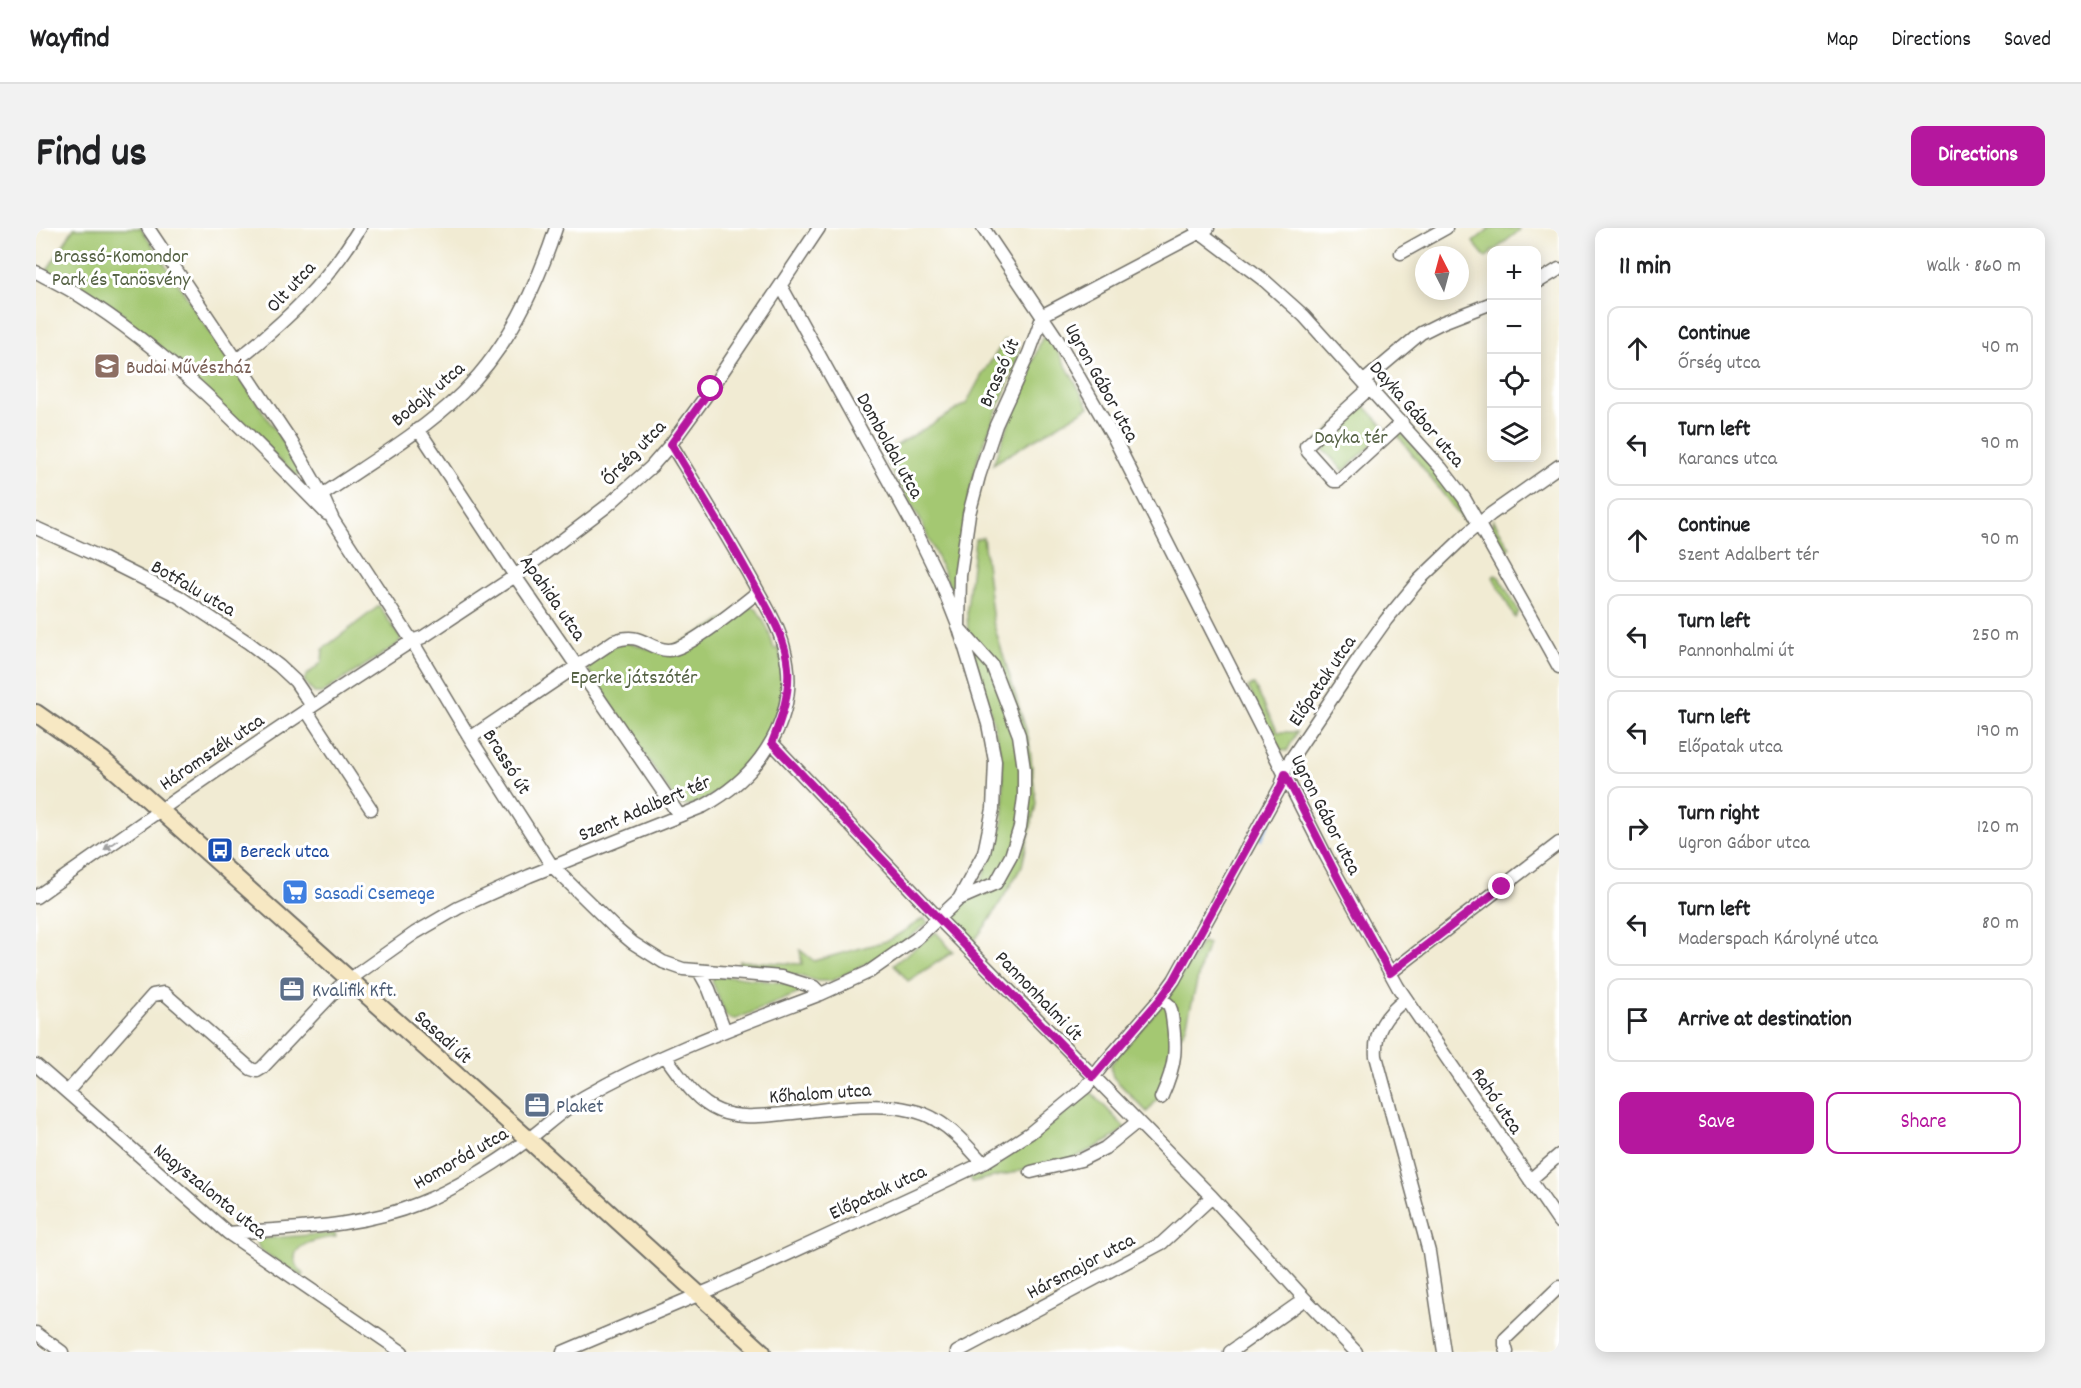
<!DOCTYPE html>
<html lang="en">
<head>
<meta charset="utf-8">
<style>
	body { margin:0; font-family:Dekko,sans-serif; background:#f2f2f2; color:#202124 }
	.controls { position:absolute; right:18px; top:18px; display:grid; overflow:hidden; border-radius:12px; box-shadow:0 3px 15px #0003 }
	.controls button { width:54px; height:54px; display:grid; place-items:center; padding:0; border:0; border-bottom:2px solid #e0e0e0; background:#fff; color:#202124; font:30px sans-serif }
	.compass { position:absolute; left:1379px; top:18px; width:54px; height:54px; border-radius:50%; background:#fff; box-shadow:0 3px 15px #0003; rotate:354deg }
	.stop { position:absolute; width:18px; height:18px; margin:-14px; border:4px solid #b5179e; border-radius:50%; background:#fff }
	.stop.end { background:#b5179e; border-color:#fff; box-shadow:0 2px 6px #0008 }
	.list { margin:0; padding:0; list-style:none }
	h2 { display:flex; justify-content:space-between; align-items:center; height:78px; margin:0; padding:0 24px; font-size:26px }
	h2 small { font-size:20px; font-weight:400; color:#757577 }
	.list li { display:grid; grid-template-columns:39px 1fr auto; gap:18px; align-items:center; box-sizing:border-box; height:84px; margin:0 12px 12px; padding:0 12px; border:2px solid #e0e0e0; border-radius:12px }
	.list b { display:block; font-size:22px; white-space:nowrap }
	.list p { margin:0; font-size:20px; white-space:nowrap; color:#757577 }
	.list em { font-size:20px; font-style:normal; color:#757577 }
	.actions { display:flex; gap:12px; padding:18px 24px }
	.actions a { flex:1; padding:14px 0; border:2px solid #b5179e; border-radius:12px; text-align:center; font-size:21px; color:#b5179e }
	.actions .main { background:#b5179e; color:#fff }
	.icon { flex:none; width:33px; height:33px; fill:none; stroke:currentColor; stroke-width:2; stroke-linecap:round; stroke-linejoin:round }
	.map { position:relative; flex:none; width:1523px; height:1124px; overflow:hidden; border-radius:12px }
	header { display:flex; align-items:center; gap:36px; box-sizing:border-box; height:84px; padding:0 30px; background:#fff; border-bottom:2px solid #e0e0e0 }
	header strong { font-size:28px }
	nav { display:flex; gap:33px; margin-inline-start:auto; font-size:21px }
	.intro { display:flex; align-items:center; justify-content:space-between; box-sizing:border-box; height:144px; padding:0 36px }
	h1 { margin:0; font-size:42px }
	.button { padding:15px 27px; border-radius:12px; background:#b5179e; color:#fff; font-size:21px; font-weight:700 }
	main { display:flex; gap:36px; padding:0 36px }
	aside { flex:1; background:#fff; border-radius:12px; box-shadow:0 3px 15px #0003 }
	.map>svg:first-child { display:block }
	.green { fill:#a4c872; stroke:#687a4e; stroke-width:1.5 }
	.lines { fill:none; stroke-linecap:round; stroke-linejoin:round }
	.stream { stroke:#75a8e1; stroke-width:4 }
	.street-casing { stroke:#706e66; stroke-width:15 }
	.secondary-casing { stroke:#706e66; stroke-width:20 }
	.street { stroke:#fff; stroke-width:12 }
	.secondary { stroke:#f7e8c3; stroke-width:16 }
	.oneway { fill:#a0a0a0 }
	.route { stroke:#b5179e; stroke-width:8 }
	.labels { text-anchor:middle; stroke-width:6; stroke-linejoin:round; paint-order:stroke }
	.park-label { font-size:20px; fill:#556244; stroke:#fff }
	.street-label { font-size:20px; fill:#2b2b2b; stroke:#fff }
	.education-label { font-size:20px; fill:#785e54; stroke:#fff; text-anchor:start }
	.transit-label { font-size:20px; fill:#164399; stroke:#fff; text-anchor:start }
	.shop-label { font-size:20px; fill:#366cbe; stroke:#fff; text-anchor:start }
	.service-label { font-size:20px; fill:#4e5e75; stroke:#fff; text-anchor:start }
</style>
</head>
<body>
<header>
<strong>Wayfind</strong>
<nav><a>Map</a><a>Directions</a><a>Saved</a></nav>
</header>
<div class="intro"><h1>Find us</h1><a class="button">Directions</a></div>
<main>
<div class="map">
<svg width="1523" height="1124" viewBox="0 0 1523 1124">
	<rect width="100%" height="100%" fill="#fff"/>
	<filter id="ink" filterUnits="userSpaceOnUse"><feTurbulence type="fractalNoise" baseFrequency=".0167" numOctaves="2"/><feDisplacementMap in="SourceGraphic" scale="12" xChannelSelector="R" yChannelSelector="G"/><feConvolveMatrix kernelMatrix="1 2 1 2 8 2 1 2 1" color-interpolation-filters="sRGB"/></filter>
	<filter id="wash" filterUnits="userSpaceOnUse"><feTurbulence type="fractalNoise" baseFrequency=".008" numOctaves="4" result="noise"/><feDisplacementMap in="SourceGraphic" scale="24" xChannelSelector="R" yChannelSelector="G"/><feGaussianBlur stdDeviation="1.35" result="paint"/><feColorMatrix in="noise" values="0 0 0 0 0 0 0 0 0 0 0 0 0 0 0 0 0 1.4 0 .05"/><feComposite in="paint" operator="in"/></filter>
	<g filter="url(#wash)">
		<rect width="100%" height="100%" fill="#f1ebd3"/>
		<!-- green -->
		<path class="green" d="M38,0h67l150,226 10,17 -1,3 -3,2 -176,-157 3,-5 -37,-25 -4,4 -36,-23z
			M1454,0h29l1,2 -25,20h-3l-1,3 -5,5 -13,-16z
			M1014,109l39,70 -96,57 49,-126z
			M969,112l12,4 2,5 -4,17 -37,92 -9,38 -14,94 -3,1 -33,-74 -37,-63 84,-50 17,-31z
			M1324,173l27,29 -43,41 -28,-29z
			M1359,204h6l30,33 36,50v10z
			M1457,291l17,29 -9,6c-7,-13 -12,-20 -8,-35z
			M947,309l10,85 36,118 7,64 -14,62 -33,55 -18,24 -22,-23 24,-27 8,-14 21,-53 2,-21 -2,-46 -9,-40 -25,-85 -1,-27 8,-70z
			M1459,347l4,2 20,35 -4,6 -22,-41z
			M343,378l22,33 -4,6 -75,48h-8l-10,-12 2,-5 16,-14 1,-13z
			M717,379l3,1 12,21 6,20 5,-1c6,25 5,49 -4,74 -9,24 -70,98 -98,81l-88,-132 -1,-4 23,-20 17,-5 33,11 85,-45z
			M1218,457l24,47h19l-10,19 -6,-1 -5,-6 -28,-57z
			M888,690l4,5 -37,29 -60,29h-14l-21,-6 -57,-7v-7l63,3 -2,-14 14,11 76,-21z
			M900,704l17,20 -45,29 -14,-17z
			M1166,714l6,2 -6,17 -16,66 -16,26 -10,43 -13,16 -34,-35 -2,-7v-6l58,-68z
			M678,749h22l62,8 5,3 1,3 -68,28h-5l-5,-3 -14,-35z
			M1053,865h3l33,35 -15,12 -38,19 -100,23 -2,-6c42,-25 84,-50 119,-83z
			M299,1005l1,4c-22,2 -58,10 -32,38l-2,2 -42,-27 -3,-7 1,-4z"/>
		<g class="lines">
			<!-- stream -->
			<path class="stream" d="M1225,610l15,-30v-5"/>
		</g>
	</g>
	<g filter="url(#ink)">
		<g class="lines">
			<defs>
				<path id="street" d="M112,0l143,213 31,54 11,25 79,121 58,97 82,128 62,61 19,16 30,19 20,7 98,8 33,10 7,7 48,-22 47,-33 43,-40 25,-46 9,-44 2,-48 -7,-37 -29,-96 1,-52 9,-62 10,-38 17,-51 33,-72 14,-38 165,-87
					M947,0l73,109 59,103 211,416 72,131 161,235
					M1160,1l69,52 39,35 137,152 23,30 95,169
					M1365,25l45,-25
					M0,44c15,8 30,15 44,24 94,59 170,140 247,218
					M1500,55l23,-14
					M745,58l132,239 27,55 19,48 33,37 27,70 5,34v28l-4,30 -9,29 -15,27 -37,16
					M201,132c50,-40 89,-76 123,-132
					M1328,153l57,-48 22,-11 49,-19
					M1334,160l-64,58 2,6 26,29h4l64,-59
					M382,201l97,147 164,239
					M286,267c47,-32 99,-62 140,-102 46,-45 74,-104 94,-165
					M0,300l64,29 78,39 71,47 30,23 16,15 17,25
					M270,482l65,99
					M434,510l144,-97c28,-10 32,8 54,9 19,1 73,-45 90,-58
					M736,515l167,176 273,278 93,102 51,53
					M0,669c124,-87 248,-174 376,-256l11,-4 92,-61 92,-70 44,-39 20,-23 40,-55 108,-161
					M663,743l10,18 16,42
					M1354,745l169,-130
					M1125,770l8,7 2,5c6,37 6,53 -10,88
					M1370,771c-20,15 -32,32 -30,57l53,196 15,100
					M629,828c15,20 30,45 54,55 20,8 43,5 64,3 44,-4 114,-18 153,6 19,11 32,27 47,43
					M0,837l192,168 174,119
					M31,864l86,-97 11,-2 87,76 6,2 5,-3 77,-81 76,-54 43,-25 71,-32 175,-70c57,-31 98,-92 80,-158 -6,-24 -20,-45 -31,-66 -26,-47 -54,-92 -82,-138
					M995,944l50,-12 24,-12 32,-26
					M1494,952l29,-25
					M192,1005c64,-5 132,-5 192,-30 33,-13 77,-40 106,-62 19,-14 36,-31 58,-44 74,-43 156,-72 237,-103
					M0,1105l26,19
					M527,1124l149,-63 206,-95 65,-31 24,-15 23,-15 56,-46 16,-21 59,-68 13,-18 107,-194 6,-21 72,-107 27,-38 33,-40 49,-47 23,-19 68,-48
					M921,1124l205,-109 50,-46
					M1194,1124l75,-53
					M1471,1124l-2,-7v-6l54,-52"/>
				<path id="secondary" d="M0,485l67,47 21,18 404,361 234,213"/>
			</defs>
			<!-- street casing -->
			<use href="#street" class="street-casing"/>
			<!-- secondary casing -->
			<use href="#secondary" class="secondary-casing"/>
			<!-- street -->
			<use href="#street" class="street"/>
			<!-- secondary -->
			<use href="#secondary" class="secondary"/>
		</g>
		<!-- one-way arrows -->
		<defs><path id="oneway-solid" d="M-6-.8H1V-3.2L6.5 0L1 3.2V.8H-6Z" transform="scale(1.5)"/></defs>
		<use class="oneway" href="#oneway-solid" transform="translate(75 617) rotate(145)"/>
	</g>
	<g class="lines" filter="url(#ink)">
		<!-- route -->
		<path class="route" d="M675,161l-40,55c27,45 55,89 80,135 15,27 35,57 37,89 2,27 -7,51 -16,75l167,176 154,158 68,-79 13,-18 107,-194 4,-12 57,112 48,87 112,-86"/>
	</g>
	<!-- icons -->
	<defs>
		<symbol id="school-square" viewBox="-11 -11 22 22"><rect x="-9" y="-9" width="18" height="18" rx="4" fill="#8d6e63" stroke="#fff"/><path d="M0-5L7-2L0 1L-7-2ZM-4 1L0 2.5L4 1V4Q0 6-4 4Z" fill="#fff"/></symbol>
		<symbol id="bus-square" viewBox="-11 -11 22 22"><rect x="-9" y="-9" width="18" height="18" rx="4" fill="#1a4fb4" stroke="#fff"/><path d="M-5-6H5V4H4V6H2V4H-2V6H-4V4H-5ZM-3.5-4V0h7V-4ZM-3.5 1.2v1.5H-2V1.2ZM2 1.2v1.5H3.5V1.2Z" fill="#fff"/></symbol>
		<symbol id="supermarket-square" viewBox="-11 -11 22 22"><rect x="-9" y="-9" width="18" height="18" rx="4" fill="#3f7fe0" stroke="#fff"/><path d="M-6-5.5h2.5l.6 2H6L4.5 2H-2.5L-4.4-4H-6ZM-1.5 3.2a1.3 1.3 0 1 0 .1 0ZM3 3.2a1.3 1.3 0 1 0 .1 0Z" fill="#fff"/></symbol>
		<symbol id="office-square" viewBox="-11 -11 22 22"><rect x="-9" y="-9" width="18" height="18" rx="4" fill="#5c6f8a" stroke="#fff"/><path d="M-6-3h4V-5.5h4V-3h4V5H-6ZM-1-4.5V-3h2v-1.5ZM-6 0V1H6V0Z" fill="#fff"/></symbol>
	</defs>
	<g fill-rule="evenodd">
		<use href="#school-square" x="56" y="123" width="30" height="30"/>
		<use href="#bus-square" x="169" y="607" width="30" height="30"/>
		<use href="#supermarket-square" x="244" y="649" width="30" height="30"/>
		<use href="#office-square" x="241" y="746" width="30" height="30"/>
		<use href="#office-square" x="486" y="862" width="30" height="30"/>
	</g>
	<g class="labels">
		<!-- park labels -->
		<g class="park-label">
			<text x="85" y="34">Brassó-Komondor<tspan x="85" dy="23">Park és Tanösvény</tspan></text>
			<text x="1315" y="215">Dayka tér</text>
			<text x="598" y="455">Eperke játszótér</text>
		</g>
		<!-- street labels -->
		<g class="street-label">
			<text transform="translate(254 58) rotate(-47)" y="7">Olt utca</text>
			<text transform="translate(962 144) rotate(-66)" y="7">Brassó út</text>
			<text transform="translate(1067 154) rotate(61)" y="7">Ugron Gábor utca</text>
			<text transform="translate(391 165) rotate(-40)" y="7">Bodajk utca</text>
			<text transform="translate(1382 185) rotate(49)" y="7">Dayka Gábor utca</text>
			<text transform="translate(855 217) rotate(61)" y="7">Domboldal utca</text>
			<text transform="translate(597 224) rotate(-46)" y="7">Őrség utca</text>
			<text transform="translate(158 359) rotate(30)" y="7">Botfalu utca</text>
			<text transform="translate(518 369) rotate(55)" y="7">Apahida utca</text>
			<text transform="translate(1285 452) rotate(-56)" y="7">Előpatak utca</text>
			<text transform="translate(175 523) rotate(-34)" y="7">Háromszék utca</text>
			<text transform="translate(472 533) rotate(58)" y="7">Brassó út</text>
			<text transform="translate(608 579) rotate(-23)" y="7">Szent Adalbert tér</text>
			<text transform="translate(1291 586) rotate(63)" y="7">Ugron Gábor utca</text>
			<text transform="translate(1004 767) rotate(46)" y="7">Pannonhalmi út</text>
			<text transform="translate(408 808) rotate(42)" y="7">Sasadi út</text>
			<text transform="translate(784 864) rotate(-4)" y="7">Kőhalom utca</text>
			<text transform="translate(1462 872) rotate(56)" y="7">Rahó utca</text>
			<text transform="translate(424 929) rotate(-30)" y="7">Homoród utca</text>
			<text transform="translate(175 962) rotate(39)" y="7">Nagyszalonta utca</text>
			<text transform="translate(841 963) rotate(-25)" y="7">Előpatak utca</text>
			<text transform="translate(1044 1037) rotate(-28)" y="7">Hársmajor utca</text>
		</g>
		<!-- education labels -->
		<g class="education-label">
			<text x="90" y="145">Budai Művészház</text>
		</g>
		<!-- transit labels -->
		<g class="transit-label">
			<text x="204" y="629">Bereck utca</text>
		</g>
		<!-- shop labels -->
		<g class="shop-label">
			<text x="278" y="671">Sasadi Csemege</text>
		</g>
		<!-- service labels -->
		<g class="service-label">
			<text x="276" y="768">Kvalifik Kft.</text>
			<text x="520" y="884">Plaket</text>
		</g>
	</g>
</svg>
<div class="controls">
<button>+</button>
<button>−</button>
<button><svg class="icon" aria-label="locate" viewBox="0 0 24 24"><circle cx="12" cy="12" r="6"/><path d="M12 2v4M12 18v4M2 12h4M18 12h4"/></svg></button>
<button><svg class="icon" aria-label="layers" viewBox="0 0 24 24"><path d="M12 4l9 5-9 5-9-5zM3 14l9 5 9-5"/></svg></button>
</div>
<svg class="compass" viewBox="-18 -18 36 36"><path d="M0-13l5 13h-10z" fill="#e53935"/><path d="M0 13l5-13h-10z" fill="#757577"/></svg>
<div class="stop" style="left:675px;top:161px"></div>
<div class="stop end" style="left:1466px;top:659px"></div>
</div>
<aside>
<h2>11 min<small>Walk · 860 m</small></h2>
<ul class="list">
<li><svg class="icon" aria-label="ahead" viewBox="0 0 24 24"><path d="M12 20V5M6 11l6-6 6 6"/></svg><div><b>Continue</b><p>Őrség utca</p></div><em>40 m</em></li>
<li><svg class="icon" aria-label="left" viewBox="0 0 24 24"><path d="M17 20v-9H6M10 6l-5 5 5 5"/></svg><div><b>Turn left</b><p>Karancs utca</p></div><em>90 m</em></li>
<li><svg class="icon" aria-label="ahead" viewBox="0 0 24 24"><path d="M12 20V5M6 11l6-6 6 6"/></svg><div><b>Continue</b><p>Szent Adalbert tér</p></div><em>90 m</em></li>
<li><svg class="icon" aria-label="left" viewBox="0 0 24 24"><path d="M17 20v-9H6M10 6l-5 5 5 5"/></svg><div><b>Turn left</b><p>Pannonhalmi út</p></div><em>250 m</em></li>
<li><svg class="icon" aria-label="left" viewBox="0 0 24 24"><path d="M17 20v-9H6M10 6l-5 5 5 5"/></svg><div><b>Turn left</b><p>Előpatak utca</p></div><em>190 m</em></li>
<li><svg class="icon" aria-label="right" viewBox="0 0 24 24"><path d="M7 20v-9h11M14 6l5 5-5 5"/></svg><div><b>Turn right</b><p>Ugron Gábor utca</p></div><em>120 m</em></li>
<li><svg class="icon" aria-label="left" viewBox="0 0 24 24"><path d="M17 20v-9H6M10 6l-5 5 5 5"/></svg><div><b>Turn left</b><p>Maderspach Károlyné utca</p></div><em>80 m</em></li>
<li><svg class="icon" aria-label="arrive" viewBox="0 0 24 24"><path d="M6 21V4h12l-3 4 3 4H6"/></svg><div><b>Arrive at destination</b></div></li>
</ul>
<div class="actions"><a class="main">Save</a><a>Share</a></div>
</aside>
</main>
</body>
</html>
